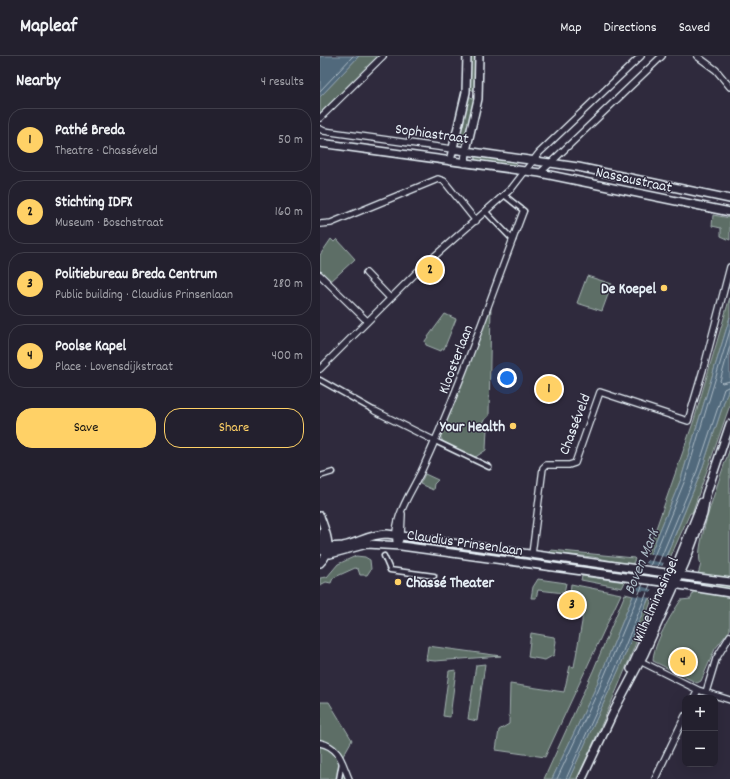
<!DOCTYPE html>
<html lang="en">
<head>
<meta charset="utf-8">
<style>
	body { margin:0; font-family:Dekko,sans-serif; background:#2b2836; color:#f1f3f6 }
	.controls { position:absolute; right:12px; bottom:12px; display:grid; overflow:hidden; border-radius:8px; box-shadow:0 4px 16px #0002 }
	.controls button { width:36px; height:36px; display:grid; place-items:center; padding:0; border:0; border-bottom:1px solid #403e4a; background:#23202e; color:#f1f3f6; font:20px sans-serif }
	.you { position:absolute; left:187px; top:322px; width:14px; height:14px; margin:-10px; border:3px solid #fff; border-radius:50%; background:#1a73e8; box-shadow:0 0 0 6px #1a73e833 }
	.badge { display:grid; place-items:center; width:26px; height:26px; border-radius:50%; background:#ffd166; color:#111; font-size:13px; font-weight:700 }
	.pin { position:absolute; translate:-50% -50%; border:2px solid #fff; box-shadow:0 1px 4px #0006 }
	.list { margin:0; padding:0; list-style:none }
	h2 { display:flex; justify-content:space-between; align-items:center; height:52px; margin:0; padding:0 16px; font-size:17px }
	h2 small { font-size:13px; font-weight:400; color:#a3a3aa }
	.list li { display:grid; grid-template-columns:26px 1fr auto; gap:12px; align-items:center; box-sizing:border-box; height:64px; margin:0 8px 8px; padding:0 8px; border:1px solid #403e4a; border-radius:16px }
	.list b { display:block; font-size:15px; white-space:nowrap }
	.list p { margin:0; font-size:13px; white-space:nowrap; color:#a3a3aa }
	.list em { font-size:13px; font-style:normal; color:#a3a3aa }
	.actions { display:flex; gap:8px; padding:12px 16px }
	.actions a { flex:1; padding:9px 0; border:1px solid #ffd166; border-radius:16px; text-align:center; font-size:14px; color:#ffd166 }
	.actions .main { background:#ffd166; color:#111 }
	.map { position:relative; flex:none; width:410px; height:723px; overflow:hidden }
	header { display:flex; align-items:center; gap:24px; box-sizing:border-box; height:56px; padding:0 20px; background:#23202e; border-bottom:1px solid #403e4a }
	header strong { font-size:19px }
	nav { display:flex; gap:22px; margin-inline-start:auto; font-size:14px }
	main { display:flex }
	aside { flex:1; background:#23202e }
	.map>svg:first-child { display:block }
	.green { fill:#5d6e66; stroke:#a2b0af }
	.water { fill:#51697b; stroke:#8d9fad }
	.pier { fill:#2f2a3d }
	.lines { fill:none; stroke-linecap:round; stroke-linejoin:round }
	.shore { stroke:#acbbc6; stroke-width:1 }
	.pedestrian-casing { stroke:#e8f1f8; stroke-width:7 }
	.minor-casing { stroke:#e8f1f8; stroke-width:8 }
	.tertiary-casing { stroke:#e8f1f8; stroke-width:10 }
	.secondary-casing { stroke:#e8f1f8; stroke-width:10 }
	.pedestrian { stroke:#2f2a3d; stroke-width:4 }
	.minor { stroke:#2f2a3d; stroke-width:5.5 }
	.tertiary { stroke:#2f2a3d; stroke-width:7 }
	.secondary { stroke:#2f2a3d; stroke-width:7 }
	.poi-dot { fill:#ffd166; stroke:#2f2a3d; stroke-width:1.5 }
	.labels { text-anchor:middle; stroke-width:3; stroke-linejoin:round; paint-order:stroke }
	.street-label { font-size:15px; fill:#e8f1f8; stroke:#2f2a3d }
	.poi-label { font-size:15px; font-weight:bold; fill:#e8f1f8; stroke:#2f2a3d; text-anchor:end }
	.water-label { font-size:16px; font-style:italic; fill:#acbbc6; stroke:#2f2a3d }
</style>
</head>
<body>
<header>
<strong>Mapleaf</strong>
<nav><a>Map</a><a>Directions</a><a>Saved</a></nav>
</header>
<main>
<aside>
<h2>Nearby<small>4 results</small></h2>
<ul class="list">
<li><span class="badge">1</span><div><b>Pathé Breda</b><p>Theatre · Chasséveld</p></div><em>50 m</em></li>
<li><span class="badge">2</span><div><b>Stichting IDFX</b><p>Museum · Boschstraat</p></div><em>160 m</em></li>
<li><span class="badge">3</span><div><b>Politiebureau Breda Centrum</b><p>Public building · Claudius Prinsenlaan</p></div><em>280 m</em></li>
<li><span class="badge">4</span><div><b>Poolse Kapel</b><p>Place · Lovensdijkstraat</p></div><em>400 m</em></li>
</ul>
<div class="actions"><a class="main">Save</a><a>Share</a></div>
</aside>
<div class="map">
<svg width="410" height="723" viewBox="0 0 410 723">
	<rect width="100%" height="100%" fill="#2f2a3d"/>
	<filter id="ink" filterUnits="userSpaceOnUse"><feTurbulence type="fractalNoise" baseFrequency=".025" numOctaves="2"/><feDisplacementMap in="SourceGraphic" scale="8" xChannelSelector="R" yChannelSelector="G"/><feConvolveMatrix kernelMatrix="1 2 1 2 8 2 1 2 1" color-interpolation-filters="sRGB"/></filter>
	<g filter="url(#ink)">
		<!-- green -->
		<path class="green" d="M39,0h21l-60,59v-18z
			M150,0h7l-2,34 -1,1 -5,-3z
			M149,40l5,3 -10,44h-8l10,-44z
			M156,98l44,6 -7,8 -38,-6z
			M393,159l17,3v22l-9,-4v-8l-9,-2z
			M11,183l3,3 3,-3 18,20 -25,23 -10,-9v-18z
			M267,220l25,8 -10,27 -25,-8z
			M410,241v20l-49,162 -31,76 -3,-1 47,-134z
			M171,249l-2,111 -7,6 5,6 -1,22 -12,8 -31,-16 -3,-6z
			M125,258l11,5 -12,30h-2l-1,2 -15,-6 -1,-4z
			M410,328v21l-38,108h-2l-20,45 -4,-1 35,-85z
			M410,392v182l-15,19 -14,32 -4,2 -44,-22c0,-17 18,-46 28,-61l10,-1 10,-35c-9,-13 23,-98 29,-116z
			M105,418l13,6 -4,4 -1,6 -13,-6z
			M231,494l83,8 1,1 -3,6 -39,-8 -43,-4z
			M36,500l9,1 5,3 1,9 -4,6h-7l-2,-6 -3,-1 -22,10 -2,5 -5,-1 -6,3v-7l7,-1 11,-13z
			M262,520l43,6 -3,6 -41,-8z
			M218,523l28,4 -2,10 -26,-3 -2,8h-5l2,-11z
			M251,528l50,10 -76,163 -49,-7 3,-20 10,-6 1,-40 54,8 6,-26 4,1 8,-45 1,-26 -13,-2z
			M305,538l8,2 -38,93 -43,90h-8l49,-108z
			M329,542l3,1c-21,61 -48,121 -75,180h-8l50,-110z
			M211,577l23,4 2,4 -2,14 -9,5 -17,-3z
			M108,590l73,10 -66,5 -9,-1z
			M165,608l-8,57 -9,-2 8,-54z
			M136,614l-6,47 -7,-1 6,-45z
			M0,646h9l23,38 -9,16 7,23h-30z"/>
		<!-- water -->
		<path class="water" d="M0,0h39l-39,41z
			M410,261v67l-29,88 -82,197 -50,110h-17l43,-90 86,-210z"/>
		<!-- pier -->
		<path class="pier" d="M328,498l18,3h2l-3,6 -19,-3z
			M325,506l4,3 15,1 -10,24 -14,-4 -6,3z
			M314,533v1l19,2 -2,6 -20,-3z"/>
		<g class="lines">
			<!-- shore -->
			<path class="shore" d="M0,35l33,-35
				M410,290l-10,35 2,2 8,-2
				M330,510l35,-86 45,-150
				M337,511l40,-96 27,-82 6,-3
				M237,723l41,-88 45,-107
				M246,723l50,-111 34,-83"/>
			<defs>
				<path id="pedestrian" d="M184,139l20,16
					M166,156l27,28
					M0,324l55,31
					M115,385l54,26
					M0,420l13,-4
					M64,500l6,14 44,6
					M19,723l3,-17"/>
				<path id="minor" d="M377,0l19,14 14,17
					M0,62l63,-62
					M0,73l4,2 128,18
					M220,117l122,-117
					M0,168l11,-1 107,-44 6,2 32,40
					M46,217l24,25
					M0,219l47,46
					M0,313l101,-101 91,-80 27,-35 102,-97
					M55,355l60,30
					M77,490c-6,-26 13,-51 24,-74 39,-84 69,-173 102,-260
					M77,490l4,-10 1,-22
					M212,498l11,-86 3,-3h23l6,-2 25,-71 88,29 17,-58 25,-96
					M320,605l58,29 32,10
					M386,636l10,-33 14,-23
					M374,642l4,-8
					M0,687c20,4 22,20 29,36
					M335,723l30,-63"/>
				<path id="tertiary" d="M0,87l220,30 190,39
					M132,93l126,18 152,32
					M130,105l16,-69 1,-36
					M145,107l1,-12 12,-52 1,-43
					M0,460c5,15 15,34 0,47
					M0,493c8,-3 15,-2 23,-3 15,-3 27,-12 44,-12l286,40
					M0,493l6,4 4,1 37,-10 34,2 268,37
					M0,493l4,-21"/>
				<path id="secondary" d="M357,519l53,7
					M353,528l57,9
					M311,613l42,-95 29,-72
					M262,723l33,-70 29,-55 41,-91 18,-49 3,-19 24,-71"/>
			</defs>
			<!-- pedestrian casing -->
			<use href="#pedestrian" class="pedestrian-casing"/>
			<!-- minor casing -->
			<use href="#minor" class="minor-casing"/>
			<!-- tertiary casing -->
			<use href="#tertiary" class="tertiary-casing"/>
			<!-- secondary casing -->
			<use href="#secondary" class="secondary-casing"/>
			<!-- pedestrian -->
			<use href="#pedestrian" class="pedestrian"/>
			<!-- minor -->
			<use href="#minor" class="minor"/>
			<!-- tertiary -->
			<use href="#tertiary" class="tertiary"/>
			<!-- secondary -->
			<use href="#secondary" class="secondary"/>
		</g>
	</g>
	<!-- markers -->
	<g class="poi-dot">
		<circle cx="344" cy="232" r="4"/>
		<circle cx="193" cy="370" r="4"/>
		<circle cx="78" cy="526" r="4"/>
	</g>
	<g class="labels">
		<!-- street labels -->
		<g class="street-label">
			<text transform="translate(112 77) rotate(8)" y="5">Sophiastraat</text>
			<text transform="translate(314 123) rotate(12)" y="5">Nassaustraat</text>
			<text transform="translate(135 303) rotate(-69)" y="5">Kloosterlaan</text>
			<text transform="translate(254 368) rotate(-69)" y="5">Chasséveld</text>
			<text transform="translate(145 486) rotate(8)" y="5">Claudius Prinsenlaan</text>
			<text transform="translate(335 543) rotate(-66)" y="5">Wilhelminasingel</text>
		</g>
		<!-- poi labels -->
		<g class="poi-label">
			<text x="336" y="237">De Koepel</text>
			<text x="185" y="375">Your Health</text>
			<text x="86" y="531" text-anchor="start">Chassé Theater</text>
		</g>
		<!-- water labels -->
		<g class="water-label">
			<text transform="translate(320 505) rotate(-68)" y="6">Boven Mark</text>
		</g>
	</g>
</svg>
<div class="controls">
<button>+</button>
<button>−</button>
</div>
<div class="you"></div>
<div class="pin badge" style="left:229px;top:333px">1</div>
<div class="pin badge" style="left:110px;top:214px">2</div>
<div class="pin badge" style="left:252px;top:549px">3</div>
<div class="pin badge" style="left:363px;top:606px">4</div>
</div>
</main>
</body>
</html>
